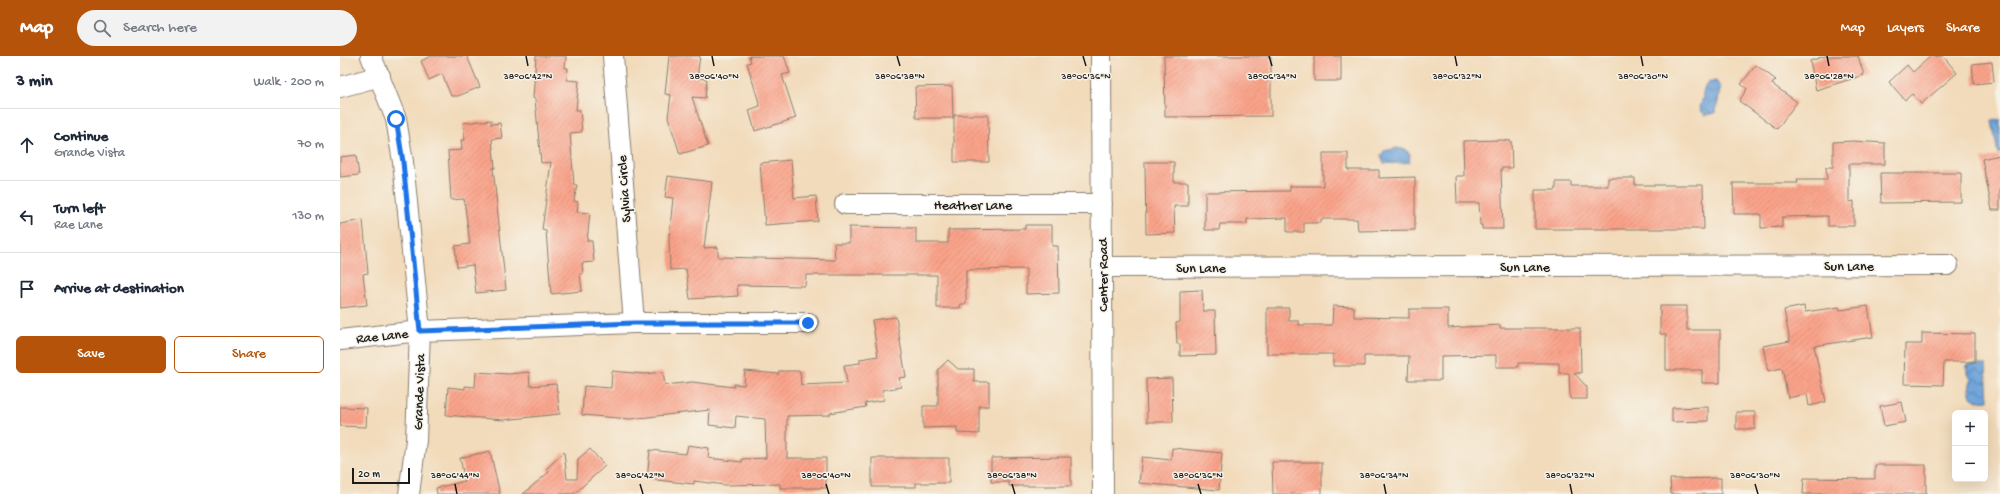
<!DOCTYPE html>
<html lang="en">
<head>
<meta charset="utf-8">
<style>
	body { margin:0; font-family:"Gochi Hand",sans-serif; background:#f2f2f3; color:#1f2937 }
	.controls { position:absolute; right:12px; bottom:12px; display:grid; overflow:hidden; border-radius:6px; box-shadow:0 4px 16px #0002 }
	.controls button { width:36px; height:36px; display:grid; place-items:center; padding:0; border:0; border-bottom:1px solid #e0e1e3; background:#fff; color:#1f2937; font:20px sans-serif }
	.scale { position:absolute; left:12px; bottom:10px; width:58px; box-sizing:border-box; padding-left:4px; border:2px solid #1c1c1c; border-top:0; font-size:11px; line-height:14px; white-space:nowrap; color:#1c1c1c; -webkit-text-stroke:3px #f7f3e8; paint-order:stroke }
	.stop { position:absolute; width:12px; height:12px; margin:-9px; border:3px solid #1a73e8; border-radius:50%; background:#fff }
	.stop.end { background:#1a73e8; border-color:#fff; box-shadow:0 1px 4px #0008 }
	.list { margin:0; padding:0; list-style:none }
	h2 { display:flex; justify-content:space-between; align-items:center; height:52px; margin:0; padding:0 16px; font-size:17px }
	h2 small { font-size:13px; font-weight:400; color:#747a83 }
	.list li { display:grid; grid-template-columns:26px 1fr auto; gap:12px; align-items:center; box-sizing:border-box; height:72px; padding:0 16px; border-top:1px solid #e0e1e3 }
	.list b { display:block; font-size:15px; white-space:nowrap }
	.list p { margin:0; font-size:13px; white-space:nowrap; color:#747a83 }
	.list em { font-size:13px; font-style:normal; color:#747a83 }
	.actions { display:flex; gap:8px; padding:12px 16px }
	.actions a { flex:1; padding:9px 0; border:1px solid #b45309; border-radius:6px; text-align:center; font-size:14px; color:#b45309 }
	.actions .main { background:#b45309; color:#fff }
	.icon { flex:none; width:22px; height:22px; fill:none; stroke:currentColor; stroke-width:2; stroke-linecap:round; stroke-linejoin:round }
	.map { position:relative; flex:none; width:1660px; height:438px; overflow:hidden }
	header { display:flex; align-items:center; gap:24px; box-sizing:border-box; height:56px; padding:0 20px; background:#b45309; color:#fff }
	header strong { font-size:19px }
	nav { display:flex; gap:22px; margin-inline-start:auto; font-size:14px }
	.search { width:280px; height:36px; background:#f2f2f3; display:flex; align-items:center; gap:10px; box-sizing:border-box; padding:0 14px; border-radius:22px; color:#747a83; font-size:15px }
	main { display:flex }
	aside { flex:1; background:#fff }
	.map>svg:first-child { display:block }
	.water { fill:url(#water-waves); stroke:#44607b }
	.building { fill:url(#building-hatch) }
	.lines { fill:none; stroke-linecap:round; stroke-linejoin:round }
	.street-casing { stroke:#877c6c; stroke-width:22 }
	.street { stroke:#fff; stroke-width:20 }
	.route { stroke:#1a73e8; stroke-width:5 }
	.ticks { fill:none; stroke:#1c1c1c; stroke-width:1.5 }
	.labels { text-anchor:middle; stroke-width:3; stroke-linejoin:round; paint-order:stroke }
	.street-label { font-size:14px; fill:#1c1c1c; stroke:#f7f3e8 }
	.ticks-label { font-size:10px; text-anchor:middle; fill:#1c1c1c; stroke:#f7f3e8; stroke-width:3; stroke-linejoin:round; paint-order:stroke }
</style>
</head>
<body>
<header>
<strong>Map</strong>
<div class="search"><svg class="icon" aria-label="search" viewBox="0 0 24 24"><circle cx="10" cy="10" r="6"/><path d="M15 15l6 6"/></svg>Search here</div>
<nav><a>Map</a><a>Layers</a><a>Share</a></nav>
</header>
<main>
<aside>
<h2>3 min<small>Walk · 200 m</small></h2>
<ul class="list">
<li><svg class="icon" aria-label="ahead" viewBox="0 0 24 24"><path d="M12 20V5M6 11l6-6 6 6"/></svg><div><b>Continue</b><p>Grande Vista</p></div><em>70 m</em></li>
<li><svg class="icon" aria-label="left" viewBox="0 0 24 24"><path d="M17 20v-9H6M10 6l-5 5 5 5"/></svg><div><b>Turn left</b><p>Rae Lane</p></div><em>130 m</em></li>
<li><svg class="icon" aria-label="arrive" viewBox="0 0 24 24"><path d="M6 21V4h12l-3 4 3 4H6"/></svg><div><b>Arrive at destination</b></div></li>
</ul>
<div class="actions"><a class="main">Save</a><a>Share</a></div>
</aside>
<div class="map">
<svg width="1660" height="438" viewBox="0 0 1660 438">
	<defs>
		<pattern id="water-waves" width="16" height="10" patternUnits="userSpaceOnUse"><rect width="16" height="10" fill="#6da3da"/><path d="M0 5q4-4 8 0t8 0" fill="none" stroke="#5984b0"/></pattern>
		<pattern id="building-hatch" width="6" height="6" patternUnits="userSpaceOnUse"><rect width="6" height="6" fill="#faa38a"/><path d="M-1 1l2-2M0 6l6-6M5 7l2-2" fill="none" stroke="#d68c76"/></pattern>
	</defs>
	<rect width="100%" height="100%" fill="#f7f3e8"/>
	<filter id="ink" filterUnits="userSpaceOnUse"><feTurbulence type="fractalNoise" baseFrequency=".025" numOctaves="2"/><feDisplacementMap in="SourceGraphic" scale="8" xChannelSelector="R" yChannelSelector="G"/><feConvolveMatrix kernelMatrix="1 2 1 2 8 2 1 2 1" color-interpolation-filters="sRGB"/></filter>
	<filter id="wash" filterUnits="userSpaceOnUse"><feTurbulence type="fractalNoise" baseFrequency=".012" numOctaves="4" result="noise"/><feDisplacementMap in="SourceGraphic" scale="16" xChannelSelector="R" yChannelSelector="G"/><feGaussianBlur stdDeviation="0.9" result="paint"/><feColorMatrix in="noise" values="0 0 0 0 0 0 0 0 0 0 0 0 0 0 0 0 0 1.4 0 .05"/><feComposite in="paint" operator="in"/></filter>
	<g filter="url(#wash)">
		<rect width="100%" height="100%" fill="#f2dbbb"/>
		<!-- water -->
		<path class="water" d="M1376,25l5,7c-4,9 -2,16 -6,25l-9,2 -5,-4 -1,-4c5,-10 0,-26 16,-26z
			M1660,63v34l-2,1 -6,-33z
			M1057,92l9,2 4,4 -1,8c-3,1 -22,2 -25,1l-3,-7 3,-5z
			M1627,309h19l2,35 -11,1 -6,-4 -2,-8 2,-10 -4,-5z"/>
		<g id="blocks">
			<!-- building -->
			<path class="building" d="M91,0h36l13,31 -22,9h-7l-9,-22 -13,6 -8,-19z
				M196,0h30l-1,12h3l-1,12 12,1 -3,29h4l2,22 -12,1 4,52h3l-3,16 4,1 -1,10 13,1 -3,28h5l2,21 -12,1 1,11h-3l2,17 -31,3 -5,-63 -4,-1 9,-68 -10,1 -6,-64 -2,-1z
				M329,0h31l-3,22 10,1 -2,19 -13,-1 16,49 -28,8 -12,-37 3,-22 -6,-1z
				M409,0h35l6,17 -8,2 14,43 -41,13 -6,-21 11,-4 -13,-43 4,-1z
				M824,0h107v60l-106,1z
				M974,0h27v25h-27z
				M1485,0h33l6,19 -48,15 -6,-29z
				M1591,0h12l14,17 -36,31 -9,-10 -7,6 -16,-18 18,-17 6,7z
				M1652,6l2,20 -20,2 -2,-20z
				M1416,9l20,15 -4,4 25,18 -20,27 -38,-28 8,-12 -6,-5z
				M612,30l1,32h-37l-1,-31z
				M614,59h34l1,47h-35z
				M151,64v4l9,-1 2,15 -10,1 3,29h-2l13,122 -30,3 -3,-28 -16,2 -2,-21 15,-2 -6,-45 -13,1 -3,-49 14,-1 -1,-10h4l-2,-17z
				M1162,84l9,1 1,27h-11l2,61h-21v-4h-2l-1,-22h-22l-1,-27h8l-1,-35z
				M1513,85l32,2v21h-36v38l5,-1v25h-26v-10l-46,1v10l-21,1v-14h-27l-1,-31h65l-1,-3h30l-1,-13h7v-25z
				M983,97h25v17h31v8l36,-1v53l-57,1 -1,-12h-36v4h-17v9h-17v-14l-40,1v5h-27l-1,6h-14v-38l85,-1v-5h33z
				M16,99l3,20 -19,2v-20z
				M1660,99v55h-8l-10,-51z
				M451,104l3,38 22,-2 2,25 -53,4 -5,-62z
				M805,106h29v20h14v24h-14l1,27 -29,1z
				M1540,117h81v29l-80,1z
				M328,120l44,6 -8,66 14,-1v10l117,3 -1,-17h15v-16l67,1v15h32v-13l77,-1v-4h27v21h6l1,47 -33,1v-25l-60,1v34h-5l-1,4h-23v-33h-131l-1,11 -68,-1 1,11 -48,3 -4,-30 -16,1 -1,-33 4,-39 -8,-1z
				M1268,122h27v7h68l1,44h-169v-39h21v-8h15v4h37z
				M23,164l5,53 -5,1 4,31 -27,3v-84z
				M862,234l1,21h12l1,44 -36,1v-12h-3l-1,-21 4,-1v-31z
				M993,250l21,1v10l55,1v-9h39v19l52,-3v3h80l1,45h-7l13,14v12h-17l-1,-26h-10v-10h-41v4h-22v-12l-55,1v24h-33l1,-24h-45v10h-31v-12h-66v-46h22v13h10v4h33z
				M1320,250h27v24h33v53h-18v-13h-36v-36h-6z
				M1464,250l1,6 34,-5 1,3 28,-4 5,31 -59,9 12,56 -17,4 -2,-12 -19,4 -6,-30 -14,3 -5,-25 27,-5 -6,-31z
				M556,261l10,60 -7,1 2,9 -19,3 2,10 -19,3 1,4 -36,6v2l-43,1v42h39v30h-46v-4l-55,1 -31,-4v3l-47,-5 3,-29 36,4 2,-9 21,3 -1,10 34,4v-3l24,-1 -1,-39 -29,-3 -1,12 -26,-3 1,-15 -80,9 -48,-4 2,-29 27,2 1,-17 32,3 19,-2 2,13 27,-3 42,5v-3l10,1 1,-14 34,3v-3h21l1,14 46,-2 -3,-18 16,-2v-4l18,-3 -6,-36z
				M1582,277l53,1v28h-31l-1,23 -39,-1 1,-40h17z
				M608,304l10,9h16v13h15v24h-10v28l-22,-1v-6l-34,1v-22h15v-36z
				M136,316l33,2 20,-2 1,14 26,-2 4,30 -57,6 -57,-5 2,-28 17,2v-3l10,1z
				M832,322l1,44h-26l-1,-43z
				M1562,346l4,20 -22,4 -4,-20z
				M0,351l27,1 -1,19 -26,-1z
				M1368,351v14l-36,1v-14z
				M1396,356h19v17h-19z
				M832,392l50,5 -3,37 -80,-7 3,-26 29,3z
				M250,393l15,17 -31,28h-51l26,-22 -3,-3 18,-17 3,27h10l1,-20z
				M150,395l10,43h-63l-1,-6 29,-7 -5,-23z
				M731,401v29h-62v-4h-18v-24z
				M532,402h77v25h-33v4h-44z
				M932,406h50v32h-49z
				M1535,409h51v29h-123l1,-16 71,1z
				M1381,422v16h-50l-1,-15z"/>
		</g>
	</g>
	<g filter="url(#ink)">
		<use href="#blocks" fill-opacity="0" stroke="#877c6c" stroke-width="1"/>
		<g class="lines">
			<defs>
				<path id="street" d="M31,0l25,63 7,43 17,169 -4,109 -7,54
					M273,0l21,267
					M761,0l2,438
					M0,31l40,-11
					M505,148h257
					M762,211l846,-2
					M0,284l80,-9 214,-8h174"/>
			</defs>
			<!-- street casing -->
			<use href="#street" class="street-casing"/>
			<!-- street -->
			<use href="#street" class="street"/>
		</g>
	</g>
	<g class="lines" filter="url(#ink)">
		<!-- route -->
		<path class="route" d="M56,63l7,43 17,169 214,-8h174"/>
	</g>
	<!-- ticks -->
	<path class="ticks" d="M186,0l2,10M372,0l2,10M557,0l3,10M743,0l3,10M929,0l3,10M1115,0l2,10M1301,0l2,10M1487,0l2,10M115,428l2,10M300,428l3,10M486,428l3,10M672,428l3,10M858,428l3,10M1044,428l2,10M1230,428l2,10M1415,428l3,10"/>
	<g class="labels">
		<!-- street labels -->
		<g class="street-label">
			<text transform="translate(283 133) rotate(-94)" y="5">Sylvia Circle</text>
			<text x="633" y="153">Heather Lane</text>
			<text x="1509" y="214">Sun Lane</text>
			<text x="1185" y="215">Sun Lane</text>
			<text x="861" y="216">Sun Lane</text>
			<text transform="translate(762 219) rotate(-90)" y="5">Center Road</text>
			<text transform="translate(42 279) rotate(-6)" y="5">Rae Lane</text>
			<text transform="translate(78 336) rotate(-88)" y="5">Grande Vista</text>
		</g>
	</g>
	<g class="ticks-label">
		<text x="188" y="23">38°06'42"N</text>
		<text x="374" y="23">38°06'40"N</text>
		<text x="560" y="23">38°06'38"N</text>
		<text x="746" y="23">38°06'36"N</text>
		<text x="932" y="23">38°06'34"N</text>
		<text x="1303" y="23">38°06'30"N</text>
		<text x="1489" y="23">38°06'28"N</text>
		<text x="1117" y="23">38°06'32"N</text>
		<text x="115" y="422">38°06'44"N</text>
		<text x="300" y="422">38°06'42"N</text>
		<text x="486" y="422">38°06'40"N</text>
		<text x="672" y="422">38°06'38"N</text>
		<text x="858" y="422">38°06'36"N</text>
		<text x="1044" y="422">38°06'34"N</text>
		<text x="1230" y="422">38°06'32"N</text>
		<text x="1415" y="422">38°06'30"N</text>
	</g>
</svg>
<div class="controls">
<button>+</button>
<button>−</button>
</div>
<div class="scale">20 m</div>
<div class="stop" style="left:56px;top:63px"></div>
<div class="stop end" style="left:468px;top:267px"></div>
</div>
</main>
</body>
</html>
